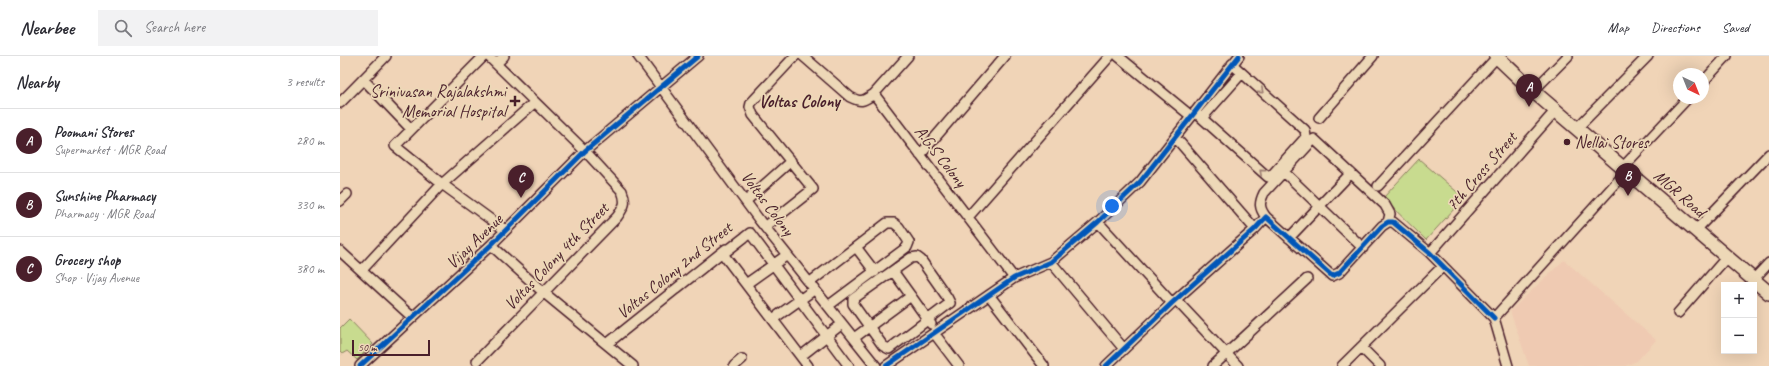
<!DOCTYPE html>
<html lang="en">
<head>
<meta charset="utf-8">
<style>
	body { margin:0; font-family:Caveat,sans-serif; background:#f2f2f3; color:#2b2b33 }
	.controls { position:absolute; right:12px; bottom:12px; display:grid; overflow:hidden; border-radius:0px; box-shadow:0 4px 16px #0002 }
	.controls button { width:36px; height:36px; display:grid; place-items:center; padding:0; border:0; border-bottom:1px solid #e1e1e2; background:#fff; color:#2b2b33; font:20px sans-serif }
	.compass { position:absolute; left:1333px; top:12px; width:36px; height:36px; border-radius:50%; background:#fff; box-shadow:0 4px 16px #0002; rotate:137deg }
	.scale { position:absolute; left:12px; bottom:10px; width:78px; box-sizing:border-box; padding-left:4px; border:2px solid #4a1f2b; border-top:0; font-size:11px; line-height:14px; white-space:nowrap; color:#4a1f2b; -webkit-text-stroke:3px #edd8b7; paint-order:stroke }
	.you { position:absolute; left:772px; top:150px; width:14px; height:14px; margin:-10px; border:3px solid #fff; border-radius:50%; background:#1a73e8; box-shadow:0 0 0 6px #1a73e833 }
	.badge { display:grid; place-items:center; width:26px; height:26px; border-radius:50%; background:#4a1f2b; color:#fff; font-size:13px; font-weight:700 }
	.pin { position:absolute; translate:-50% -33px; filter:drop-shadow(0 1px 2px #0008) }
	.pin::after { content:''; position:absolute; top:21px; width:14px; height:12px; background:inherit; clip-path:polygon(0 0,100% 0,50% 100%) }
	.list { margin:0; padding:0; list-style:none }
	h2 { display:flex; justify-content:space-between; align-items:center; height:52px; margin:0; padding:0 16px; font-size:17px }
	h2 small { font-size:13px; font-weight:400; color:#7c7c81 }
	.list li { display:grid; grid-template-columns:26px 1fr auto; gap:12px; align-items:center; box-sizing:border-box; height:64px; padding:0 16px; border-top:1px solid #e1e1e2 }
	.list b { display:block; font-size:15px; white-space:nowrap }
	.list p { margin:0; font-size:13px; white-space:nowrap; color:#7c7c81 }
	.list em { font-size:13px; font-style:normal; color:#7c7c81 }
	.icon { flex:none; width:22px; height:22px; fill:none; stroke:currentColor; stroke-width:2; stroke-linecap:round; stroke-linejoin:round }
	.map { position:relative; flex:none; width:1429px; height:310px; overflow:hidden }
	header { display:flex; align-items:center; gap:24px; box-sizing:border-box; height:56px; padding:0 20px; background:#fff; border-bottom:1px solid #e1e1e2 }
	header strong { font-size:19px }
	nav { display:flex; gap:22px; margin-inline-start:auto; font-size:14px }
	.search { width:280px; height:36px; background:#f2f2f3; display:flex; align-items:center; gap:10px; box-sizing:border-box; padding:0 14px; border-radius:0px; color:#7c7c81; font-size:15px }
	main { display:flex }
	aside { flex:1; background:#fff }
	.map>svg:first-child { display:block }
	.built { fill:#efcab2 }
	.green { fill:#c8db8f; stroke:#897d5d }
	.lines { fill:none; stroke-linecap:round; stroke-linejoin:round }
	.street-casing { stroke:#4a1f2b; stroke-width:12 }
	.secondary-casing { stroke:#4a1f2b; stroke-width:16 }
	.street { stroke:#edd8b7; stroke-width:9 }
	.secondary { stroke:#edd8b7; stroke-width:13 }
	.cycleway-casing { stroke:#edd8b7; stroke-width:8 }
	.cycleway { stroke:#0057b8; stroke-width:5 }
	.oneway { stroke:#9c7c71 }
	.poi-dot { fill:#4a1f2b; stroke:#edd8b7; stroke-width:1.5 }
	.labels { text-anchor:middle; stroke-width:3.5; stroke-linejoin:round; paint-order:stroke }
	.poi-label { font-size:17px; fill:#4a1f2b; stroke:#edd8b7; text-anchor:end }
	.street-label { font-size:17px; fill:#4a1f2b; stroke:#edd8b7 }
	.neighbourhood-label { font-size:18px; font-weight:bold; fill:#4a1f2b; stroke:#edd8b7 }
</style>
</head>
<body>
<header>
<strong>Nearbee</strong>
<div class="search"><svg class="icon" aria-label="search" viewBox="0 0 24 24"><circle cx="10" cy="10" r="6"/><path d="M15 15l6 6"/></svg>Search here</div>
<nav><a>Map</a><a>Directions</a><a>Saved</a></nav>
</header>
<main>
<aside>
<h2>Nearby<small>3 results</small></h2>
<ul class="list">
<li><span class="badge">A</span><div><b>Poomani Stores</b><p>Supermarket · MGR Road</p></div><em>280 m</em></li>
<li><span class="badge">B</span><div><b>Sunshine Pharmacy</b><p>Pharmacy · MGR Road</p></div><em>330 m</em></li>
<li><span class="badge">C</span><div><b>Grocery shop</b><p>Shop · Vijay Avenue</p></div><em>380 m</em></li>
</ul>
</aside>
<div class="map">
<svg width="1429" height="310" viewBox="0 0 1429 310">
	<rect width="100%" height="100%" fill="#f0d4b7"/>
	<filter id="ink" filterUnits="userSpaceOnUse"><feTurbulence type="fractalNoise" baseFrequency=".025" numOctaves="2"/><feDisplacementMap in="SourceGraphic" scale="8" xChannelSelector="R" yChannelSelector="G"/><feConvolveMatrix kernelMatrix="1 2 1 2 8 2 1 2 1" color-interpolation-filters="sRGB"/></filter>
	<g filter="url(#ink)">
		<!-- built -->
		<path class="built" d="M1224,204l92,80 -19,21 -12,5h-96l-19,-55z"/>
		<!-- green -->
		<path class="green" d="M1079,103l45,39 -38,42 -43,-42z
			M9,263l24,25 -16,16 -10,-9 -5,3 -2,-2v-24z"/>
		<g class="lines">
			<defs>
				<path id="street" d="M144,0l-89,90 47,38 63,46
					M298,0l122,165 116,145
					M463,0l47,41c12,6 13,4 24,-3
					M568,0l-34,38 140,184
					M778,0l73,60
					M156,8l8,-8
					M23,23l48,50
					M1363,26l24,-26
					M1193,35l35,-35
					M0,47l46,-47
					M855,56l73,65h2l36,-40 -1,-7 -73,-66
					M862,62l40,-45
					M979,62l54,-62
					M1237,72l71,-72
					M835,81l80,92
					M580,99l85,-99
					M1282,112l66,-70
					M944,116l79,76
					M1038,130l119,-129
					M0,145l7,-7
					M406,145l45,-40
					M629,160l141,-160
					M926,161c-7,-9 -7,-14 -2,-24l50,-54 71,66 5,9 -2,8
					M758,166l74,81
					M425,171l48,-38 -60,-74 -3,-8 1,-4 44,-47
					M1355,175l74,-77
					M949,182l62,-65
					M151,189l52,47 90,74
					M516,191l19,25
					M0,195l72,66
					M1090,197l126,-143
					M577,201l4,3 26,37 3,6 -61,46 -6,-3 -30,-42v-5l58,-41z
					M711,206l73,87
					M22,214l80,-86 93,-82
					M553,215l38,53
					M1413,224l16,-17
					M469,227l78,-60h7l5,4 10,15 -2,5 -79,59
					M406,228l41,-29
					M649,239l55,71
					M836,244l62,66
					M1338,257l48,-55
					M433,263l42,-30
					M594,277l25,33
					M514,282l57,-42
					M267,288l119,-95
					M1021,291l19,19
					M461,300l41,-32
					M137,305l140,-144c7,-10 10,-14 5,-26l-37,-40 -97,-95
					M20,310l131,-121 94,-94 113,-95
					M394,310l8,-7
					M468,310l-85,-112 27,-21 99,133
					M546,310l128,-88 37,-16 47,-40 42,-40 99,-126
					M766,310l66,-63 83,-74 11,-12 66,59 7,-3 43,-47 6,-4h5l37,31 64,65
					M873,310l94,-87
					M1002,310l101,-100
					M1168,310l-14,-48 133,-147"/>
				<path id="secondary" d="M1156,0l37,35 236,202"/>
			</defs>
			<!-- street casing -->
			<use href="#street" class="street-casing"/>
			<!-- secondary casing -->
			<use href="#secondary" class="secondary-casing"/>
			<!-- street -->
			<use href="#street" class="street"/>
			<!-- secondary -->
			<use href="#secondary" class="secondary"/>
			<defs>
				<path id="cycleway" d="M20,310l131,-121 94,-94 113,-95
					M546,310l128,-88 37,-16 47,-40 42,-40 99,-126
					M766,310l66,-63 83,-74 11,-12 66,59 7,-3 43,-47 6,-4h5l37,31 64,65"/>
			</defs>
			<!-- cycleway casing -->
			<use href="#cycleway" class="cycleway-casing"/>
			<!-- cycleway -->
			<use href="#cycleway" class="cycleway"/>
		</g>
		<!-- one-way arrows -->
		<defs><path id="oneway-chevron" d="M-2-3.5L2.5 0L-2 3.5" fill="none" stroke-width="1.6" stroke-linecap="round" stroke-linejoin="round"/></defs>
		<g class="oneway">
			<use href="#oneway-chevron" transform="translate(921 35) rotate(42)"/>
			<use href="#oneway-chevron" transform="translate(922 116) rotate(-139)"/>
		</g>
	</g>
	<!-- markers -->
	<g class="poi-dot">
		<path d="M173 39h4v4h4v4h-4v4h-4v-4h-4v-4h4z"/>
		<circle cx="1227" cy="86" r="4"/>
	</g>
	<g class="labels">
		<!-- poi labels -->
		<g class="poi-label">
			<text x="166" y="41">Srinivasan Rajalakshmi<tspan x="166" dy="20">Memorial Hospital</tspan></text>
			<text x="1235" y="92" text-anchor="start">Nellai Stores</text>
		</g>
		<!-- street labels -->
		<g class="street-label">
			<text transform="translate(601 100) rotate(52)" y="6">A.G.S Colony</text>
			<text transform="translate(1141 115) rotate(-49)" y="6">7th Cross Street</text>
			<text transform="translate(1340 137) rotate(41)" y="6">MGR Road</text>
			<text transform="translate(428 147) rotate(53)" y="6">Voltas Colony</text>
			<text transform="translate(134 185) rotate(-44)" y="6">Vijay Avenue</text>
			<text transform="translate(216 200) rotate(-46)" y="6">Voltas Colony 4th Street</text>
			<text transform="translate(334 214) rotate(-39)" y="6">Voltas Colony 2nd Street</text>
		</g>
		<!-- neighbourhood labels -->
		<g class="neighbourhood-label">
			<text x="459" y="51">Voltas Colony</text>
		</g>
	</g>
</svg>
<div class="controls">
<button>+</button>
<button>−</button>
</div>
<svg class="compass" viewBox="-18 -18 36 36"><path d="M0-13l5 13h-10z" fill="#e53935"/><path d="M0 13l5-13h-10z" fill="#7c7c81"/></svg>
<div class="scale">50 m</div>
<div class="you"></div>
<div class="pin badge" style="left:1189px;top:51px">A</div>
<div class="pin badge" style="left:1288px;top:140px">B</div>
<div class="pin badge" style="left:181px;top:142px">C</div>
</div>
</main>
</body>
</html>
